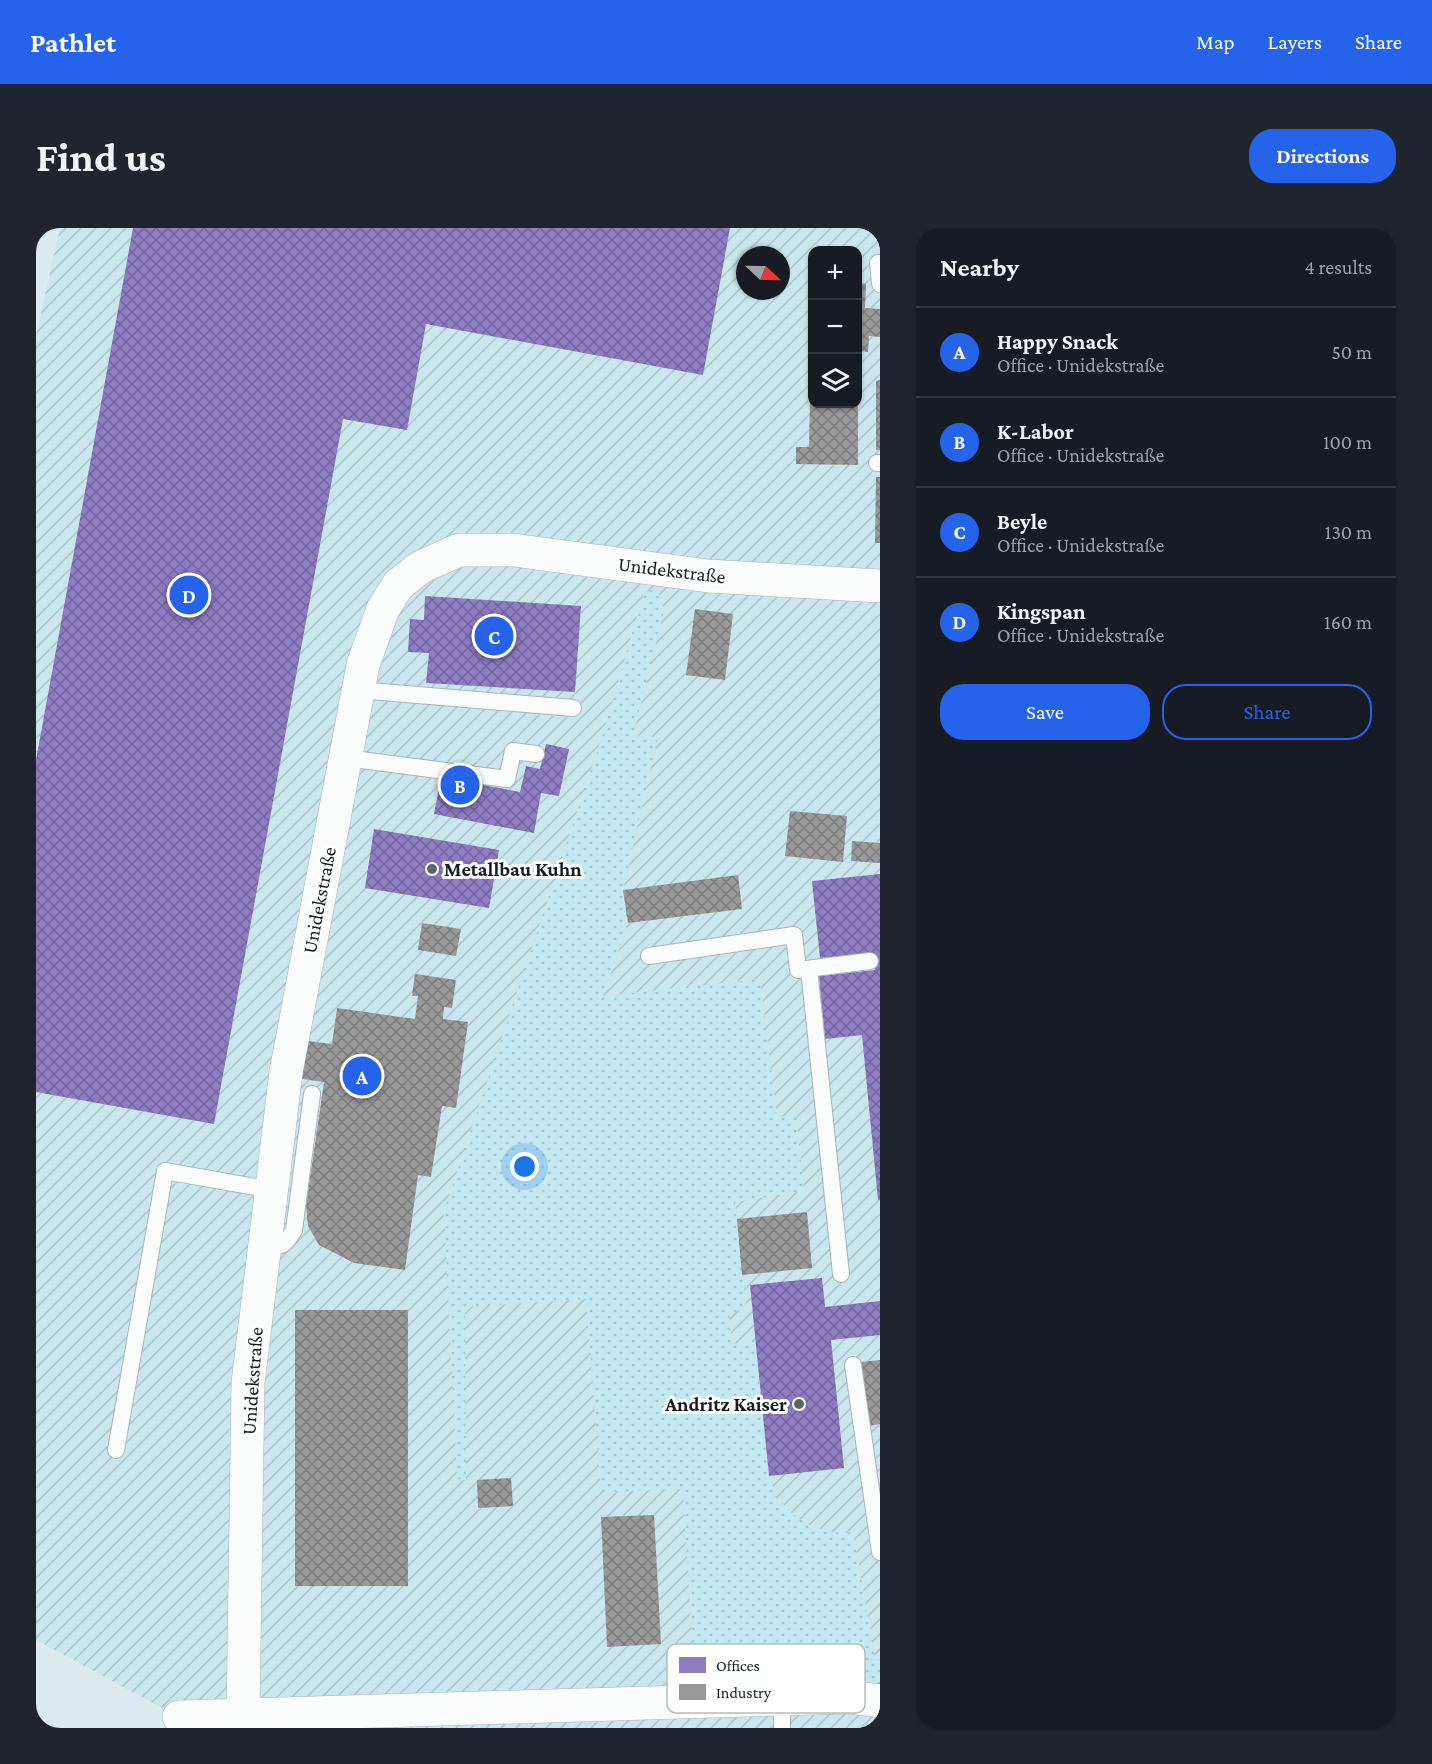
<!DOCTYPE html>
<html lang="en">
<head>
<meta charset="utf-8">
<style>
	body { margin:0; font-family:"Crimson Pro",serif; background:#20242c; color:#f1f3f6 }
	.controls { position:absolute; right:18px; top:18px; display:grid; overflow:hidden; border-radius:12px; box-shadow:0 2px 4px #0004 }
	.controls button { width:54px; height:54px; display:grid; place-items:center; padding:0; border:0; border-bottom:2px solid #363941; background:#171b24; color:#f1f3f6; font:30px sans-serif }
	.compass { position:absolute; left:700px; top:18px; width:54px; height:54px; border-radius:50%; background:#171b24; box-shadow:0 2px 4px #0004; rotate:112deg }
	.you { position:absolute; left:489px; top:939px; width:21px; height:21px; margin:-15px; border:4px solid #fff; border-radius:50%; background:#1a73e8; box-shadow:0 0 0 9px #1a73e833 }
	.badge { display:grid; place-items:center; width:39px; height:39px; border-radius:50%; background:#2563eb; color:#fff; font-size:20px; font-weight:700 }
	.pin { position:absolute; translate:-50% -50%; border:3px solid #fff; box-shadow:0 2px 6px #0006 }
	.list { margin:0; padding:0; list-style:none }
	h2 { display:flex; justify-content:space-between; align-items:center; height:78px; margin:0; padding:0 24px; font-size:26px }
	h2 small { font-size:20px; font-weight:400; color:#9ea1a6 }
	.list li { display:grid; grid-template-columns:39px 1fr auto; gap:18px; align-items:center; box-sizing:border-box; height:90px; padding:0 24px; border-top:2px solid #363941 }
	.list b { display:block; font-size:22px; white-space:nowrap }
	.list p { margin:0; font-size:20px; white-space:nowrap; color:#9ea1a6 }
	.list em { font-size:20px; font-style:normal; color:#9ea1a6 }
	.actions { display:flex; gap:12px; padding:18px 24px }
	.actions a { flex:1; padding:14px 0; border:2px solid #2563eb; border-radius:24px; text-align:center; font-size:21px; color:#2563eb }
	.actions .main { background:#2563eb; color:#fff }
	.icon { flex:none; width:33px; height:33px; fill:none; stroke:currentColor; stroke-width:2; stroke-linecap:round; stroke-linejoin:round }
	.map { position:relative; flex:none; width:844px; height:1500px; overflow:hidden; border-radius:24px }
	header { display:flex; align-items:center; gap:36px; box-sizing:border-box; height:84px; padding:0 30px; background:#2563eb; color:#fff }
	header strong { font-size:28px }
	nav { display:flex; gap:33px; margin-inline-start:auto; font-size:21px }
	.intro { display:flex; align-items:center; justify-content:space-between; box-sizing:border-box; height:144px; padding:0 36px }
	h1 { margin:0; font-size:42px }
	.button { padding:15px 27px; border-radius:24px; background:#2563eb; color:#fff; font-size:21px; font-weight:700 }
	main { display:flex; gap:36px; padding:0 36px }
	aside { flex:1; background:#171b24; border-radius:24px; box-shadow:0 2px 4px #0004 }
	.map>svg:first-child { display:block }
	.industrial { fill:url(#industrial-furrows); fill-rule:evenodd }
	.grass { fill:url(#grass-dots) }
	.offices { fill:url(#offices-cross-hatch) }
	.industry { fill:url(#industry-cross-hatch) }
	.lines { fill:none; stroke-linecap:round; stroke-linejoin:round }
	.lane-casing { stroke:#aab5b8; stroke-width:18 }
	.street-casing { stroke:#aab5b8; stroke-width:34 }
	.lane { stroke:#fafcfc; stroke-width:16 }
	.street { stroke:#fafcfc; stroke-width:33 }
	.poi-dot { fill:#5a6569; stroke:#fff; stroke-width:2 }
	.labels { text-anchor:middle; stroke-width:6; stroke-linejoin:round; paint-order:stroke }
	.street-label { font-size:20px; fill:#141e21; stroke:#fff }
	.poi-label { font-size:20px; font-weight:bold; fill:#141e21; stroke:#fff; text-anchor:start }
	.key { fill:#fff; stroke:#b8bcbc; stroke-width:1.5 }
	.key-label { font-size:16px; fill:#141e21 }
</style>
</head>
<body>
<header>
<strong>Pathlet</strong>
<nav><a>Map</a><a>Layers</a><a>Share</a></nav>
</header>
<div class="intro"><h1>Find us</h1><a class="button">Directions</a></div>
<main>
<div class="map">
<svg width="844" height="1500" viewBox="0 0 844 1500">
	<defs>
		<pattern id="industrial-furrows" width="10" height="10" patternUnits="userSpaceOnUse" patternTransform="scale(1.5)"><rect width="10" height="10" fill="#cae6ed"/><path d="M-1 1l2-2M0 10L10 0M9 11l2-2" fill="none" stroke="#adc5cb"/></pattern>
		<pattern id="grass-dots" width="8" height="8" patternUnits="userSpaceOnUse" patternTransform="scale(1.5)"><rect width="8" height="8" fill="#c3e8f1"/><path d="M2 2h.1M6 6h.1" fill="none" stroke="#a7c7ce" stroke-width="1.8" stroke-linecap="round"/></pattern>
		<pattern id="offices-cross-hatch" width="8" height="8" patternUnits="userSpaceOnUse" patternTransform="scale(1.5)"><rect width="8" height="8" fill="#8e7cc3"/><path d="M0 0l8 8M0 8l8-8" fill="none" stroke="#73659e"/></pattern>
		<pattern id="industry-cross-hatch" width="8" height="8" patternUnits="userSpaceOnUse" patternTransform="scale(1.5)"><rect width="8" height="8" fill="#999"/><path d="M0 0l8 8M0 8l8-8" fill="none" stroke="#7c7c7c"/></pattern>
	</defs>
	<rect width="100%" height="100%" fill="#dbeaee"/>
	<!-- industrial -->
	<path class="industrial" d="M24,0h820v1500h-637l-64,-11 -143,-77v-1304zM776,22h46v154h-46zM709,27h36v36h-36z"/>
	<!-- grass -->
	<path class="grass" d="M616,362l8,5 4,16 -31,125 25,1 -35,153 5,33 -25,73 157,-17 17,138 19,-2 8,76 -69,11 11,106 -17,6 3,30 23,-4c3,31 6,62 9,93 2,14 1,29 5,42 8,37 47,62 84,57l22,126 5,2v24l-185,6 -12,-201 -82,3 -15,-193 -121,8 1,173 -9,-1 -13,-268 159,-477 41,-142z"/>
	<!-- offices -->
	<path class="offices" d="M97,0h597l-27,147 -277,-51 -19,106 -64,-11 -129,705 -178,-32v-332z
		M389,368l156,10 -6,86 -149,-9 3,-30 -21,-1 2,-33 14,1z
		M510,516l23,5 -10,47 -18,-3 -7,40 -100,-19 7,-37 79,15 6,-26 14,3z
		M338,601l125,21 -10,58 -124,-20z
		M844,646v326h-2l-16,-165 -37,4 -6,-63 56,-6 -2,-17 -53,5 -8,-77z
		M786,1050l3,29 55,-6v34l-49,5 13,128 -75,8 -19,-191z"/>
	<!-- industry -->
	<path class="industry" d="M822,55l8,1 -1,24 15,1v28l-11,-1 -1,16 -10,-1z
		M844,152v70h-4v-69z
		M774,168h2v8h46v61l-62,-1v-17h13z
		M840,249h4v66h-5z
		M659,381l38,5 -8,66 -39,-5z
		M754,583l57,5 -4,46 -58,-6z
		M816,613l28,2v20l-29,-2z
		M702,647l4,34 -114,14 -5,-33z
		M386,695l39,6 -5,27 -38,-6z
		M379,746l41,6 -4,28 -8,-1 -1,12 25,3 -12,86 -14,-2 -11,71 -13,-2 -13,95 -51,-7 -35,-18 -11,-19 -2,-20 18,-124 -22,-3 6,-38 24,3 5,-36 78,11 3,-23h-6z
		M771,984l5,56 -70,7 -5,-56z
		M259,1082h113v276h-113z
		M844,1132v64l-11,2 -8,-64z
		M475,1250l2,28 -35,2 -1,-28z
		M618,1287l7,129 -54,3 -6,-130z"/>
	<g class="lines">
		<defs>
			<path id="lane" d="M842,35l2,21
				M841,235h3
				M322,462l215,18
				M310,530l161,21 6,-28 23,3
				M613,728l145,-21 4,35 72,-9
				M773,741l32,305
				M229,1018c17,1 20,0 29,-16l18,-136
				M817,1137l27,187
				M80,1222l49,-279 107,19
				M746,1471v29"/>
			<path id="street" d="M207,1487l5,-332 38,-311 77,-407 20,-56 15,-24 23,-18 38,-17h54l195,26 172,10
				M143,1489l669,-20 32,4"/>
		</defs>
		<!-- lane casing -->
		<use href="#lane" class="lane-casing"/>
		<!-- street casing -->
		<use href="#street" class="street-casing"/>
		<!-- lane -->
		<use href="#lane" class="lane"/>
		<!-- street -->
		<use href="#street" class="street"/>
	</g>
	<!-- markers -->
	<g class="poi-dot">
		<circle cx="396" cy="641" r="6"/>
		<circle cx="763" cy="1176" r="6"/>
	</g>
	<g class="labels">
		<!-- street labels -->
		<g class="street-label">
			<text transform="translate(636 342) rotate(7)" y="7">Unidekstraße</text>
			<text transform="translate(283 672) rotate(-79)" y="7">Unidekstraße</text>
			<text transform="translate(216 1153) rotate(-86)" y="7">Unidekstraße</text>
		</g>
		<!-- poi labels -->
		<g class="poi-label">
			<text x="408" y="648">Metallbau Kuhn</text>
			<text x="751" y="1183" text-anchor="end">Andritz Kaiser</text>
		</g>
	</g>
	<!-- legend -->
	<rect x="631" y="1416" width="198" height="69" rx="9" class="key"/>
	<rect x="643" y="1429" width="27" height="16" fill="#8e7cc3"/>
	<rect x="643" y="1456" width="27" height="16" fill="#999"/>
	<g class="key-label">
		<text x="680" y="1443">Offices</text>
		<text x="680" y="1470">Industry</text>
	</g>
</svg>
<div class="controls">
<button>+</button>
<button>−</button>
<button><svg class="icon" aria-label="layers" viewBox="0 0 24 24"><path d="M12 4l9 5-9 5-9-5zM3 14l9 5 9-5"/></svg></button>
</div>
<svg class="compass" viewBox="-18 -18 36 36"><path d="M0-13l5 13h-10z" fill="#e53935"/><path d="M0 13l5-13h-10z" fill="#9ea1a6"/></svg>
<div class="you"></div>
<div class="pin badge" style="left:326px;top:848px">A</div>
<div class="pin badge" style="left:424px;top:557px">B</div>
<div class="pin badge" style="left:458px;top:408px">C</div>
<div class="pin badge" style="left:153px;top:367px">D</div>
</div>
<aside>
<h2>Nearby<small>4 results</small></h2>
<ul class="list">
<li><span class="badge">A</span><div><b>Happy Snack</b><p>Office · Unidekstraße</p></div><em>50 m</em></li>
<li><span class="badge">B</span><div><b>K-Labor</b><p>Office · Unidekstraße</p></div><em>100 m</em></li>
<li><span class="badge">C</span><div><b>Beyle</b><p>Office · Unidekstraße</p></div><em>130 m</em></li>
<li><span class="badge">D</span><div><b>Kingspan</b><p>Office · Unidekstraße</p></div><em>160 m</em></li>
</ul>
<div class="actions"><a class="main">Save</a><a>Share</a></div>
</aside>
</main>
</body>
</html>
